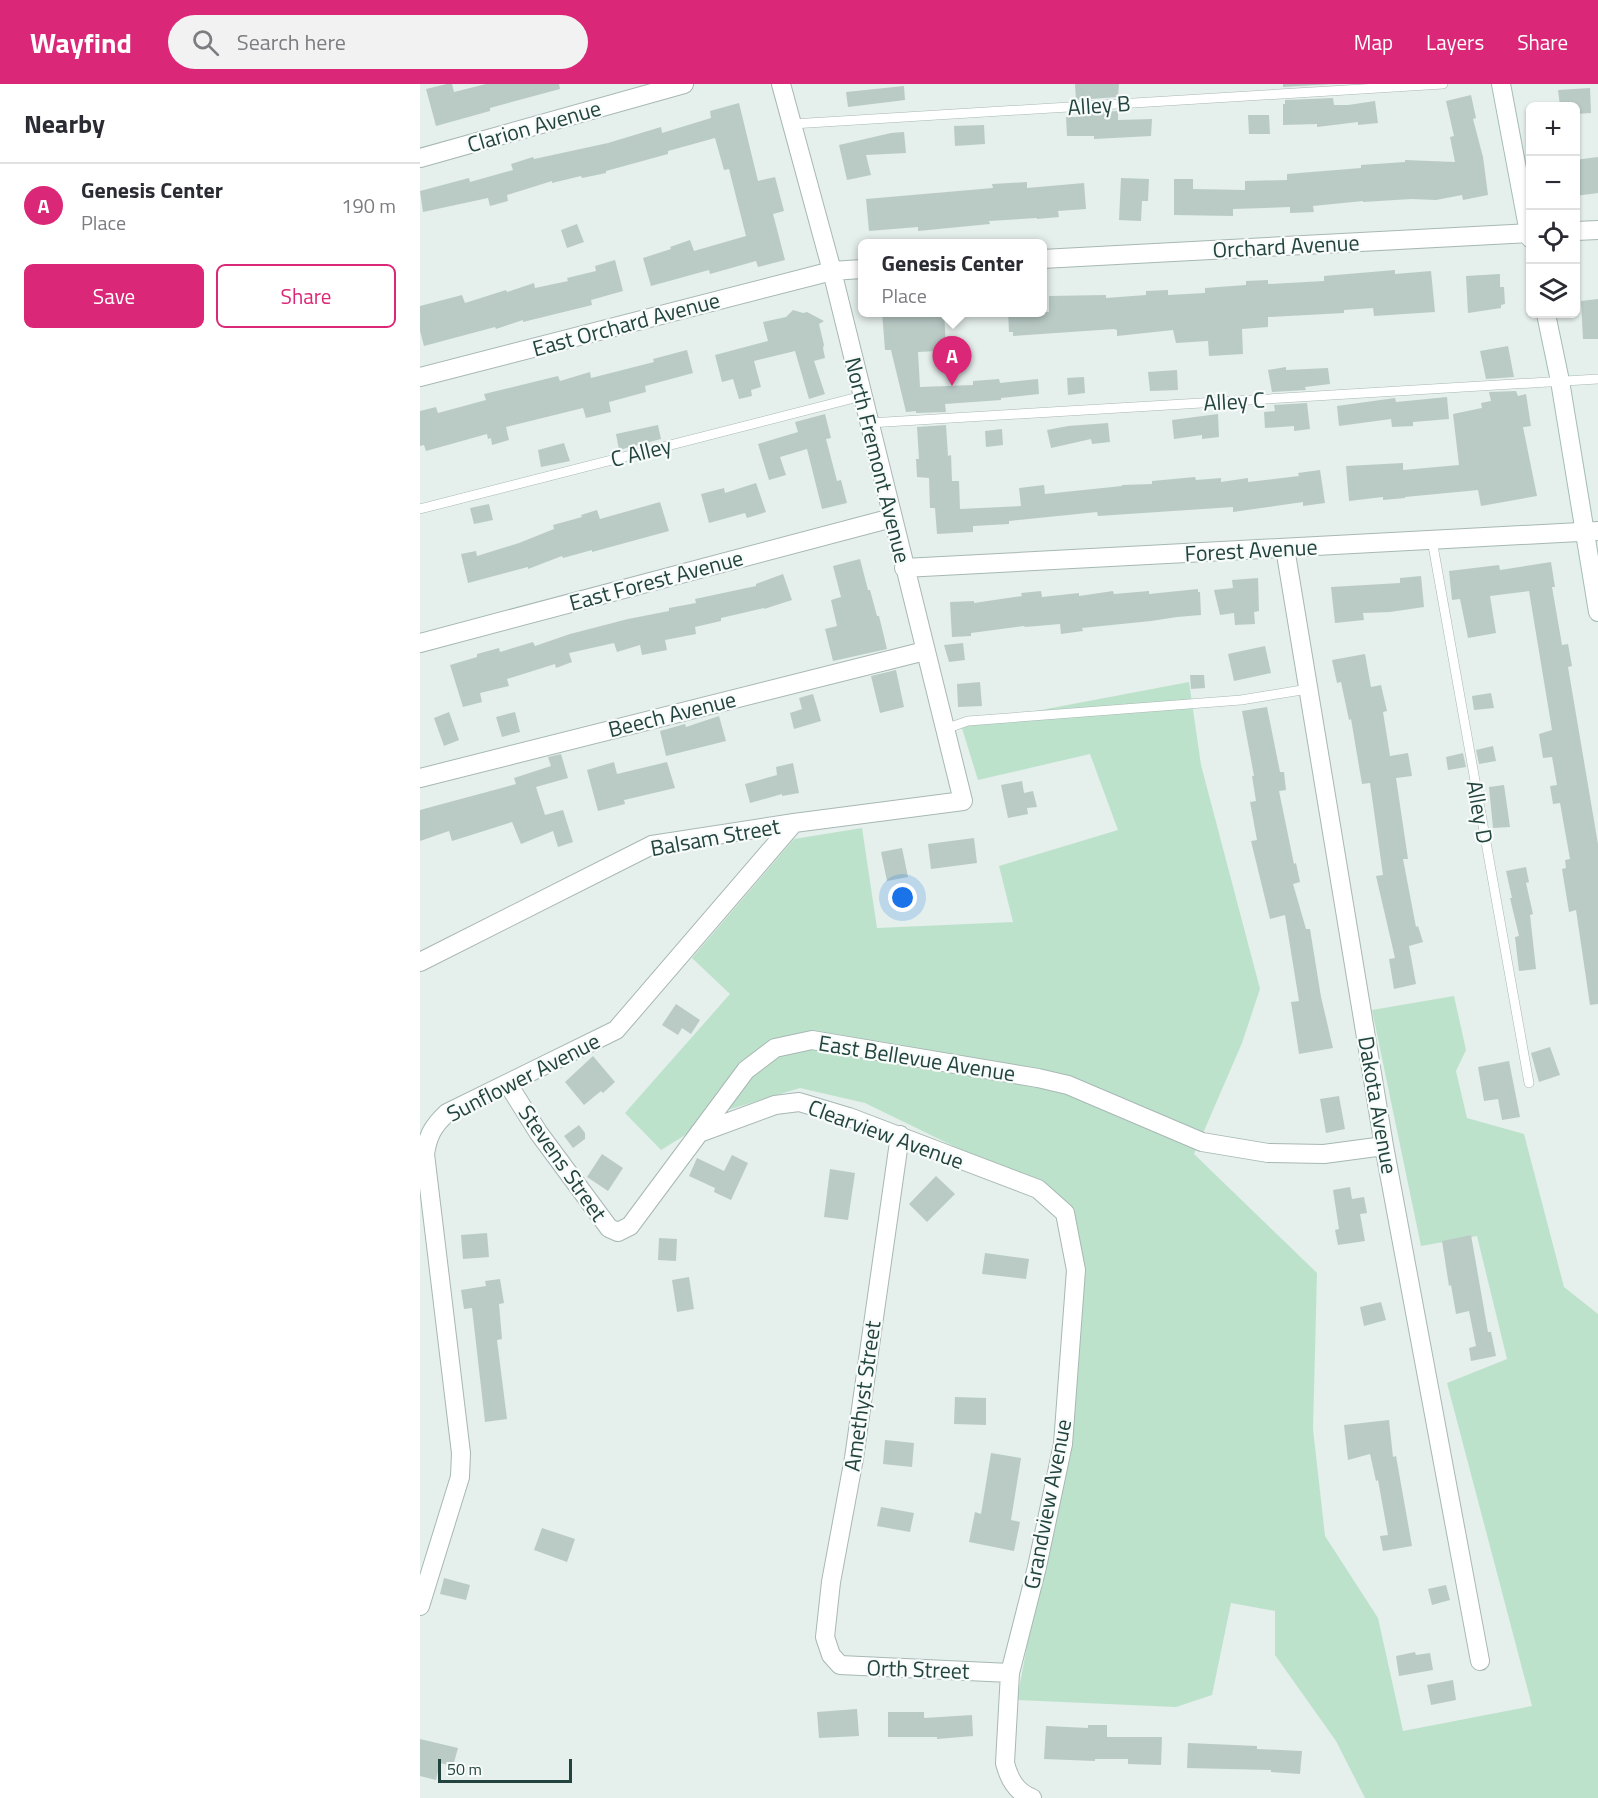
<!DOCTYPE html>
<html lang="en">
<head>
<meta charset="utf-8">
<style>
	body { margin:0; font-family:"Titillium Web",sans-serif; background:#f2f2f3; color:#2b2b33 }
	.controls { position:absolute; right:18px; top:18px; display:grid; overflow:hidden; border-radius:9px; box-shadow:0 2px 4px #0004 }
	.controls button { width:54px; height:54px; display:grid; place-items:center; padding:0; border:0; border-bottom:2px solid #e1e1e2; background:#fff; color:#2b2b33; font:30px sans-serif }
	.scale { position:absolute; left:18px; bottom:15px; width:134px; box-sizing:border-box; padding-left:6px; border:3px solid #22433e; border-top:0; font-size:16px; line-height:21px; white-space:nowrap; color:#22433e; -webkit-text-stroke:4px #f7fbf9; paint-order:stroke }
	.you { position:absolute; left:483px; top:814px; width:21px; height:21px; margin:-15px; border:4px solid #fff; border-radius:50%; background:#1a73e8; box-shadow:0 0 0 9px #1a73e833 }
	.badge { display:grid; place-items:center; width:39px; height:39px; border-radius:50%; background:#db2777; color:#fff; font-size:20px; font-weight:700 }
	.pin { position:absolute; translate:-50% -50px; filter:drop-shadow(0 2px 3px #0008) }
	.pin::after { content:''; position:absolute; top:32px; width:21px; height:18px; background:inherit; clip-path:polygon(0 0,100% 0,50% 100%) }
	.popup { position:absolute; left:438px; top:155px; width:189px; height:78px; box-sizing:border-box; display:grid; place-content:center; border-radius:9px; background:#fff; filter:drop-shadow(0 2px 4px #0005); font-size:20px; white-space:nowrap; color:#7c7c81 }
	.popup b { font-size:22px; color:#2b2b33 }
	.popup::after { content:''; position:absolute; left:50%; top:100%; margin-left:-12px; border:12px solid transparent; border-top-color:#fff }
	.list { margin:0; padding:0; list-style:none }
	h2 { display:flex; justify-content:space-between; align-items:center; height:78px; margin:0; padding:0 24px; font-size:26px }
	h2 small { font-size:20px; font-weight:400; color:#7c7c81 }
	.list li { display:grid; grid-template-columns:39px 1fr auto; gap:18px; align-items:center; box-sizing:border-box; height:84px; padding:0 24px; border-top:2px solid #e1e1e2 }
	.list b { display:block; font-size:22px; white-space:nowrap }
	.list p { margin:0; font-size:20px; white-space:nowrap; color:#7c7c81 }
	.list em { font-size:20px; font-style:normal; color:#7c7c81 }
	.actions { display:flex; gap:12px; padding:18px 24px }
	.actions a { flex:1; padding:14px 0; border:2px solid #db2777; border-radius:9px; text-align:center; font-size:21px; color:#db2777 }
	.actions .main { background:#db2777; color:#fff }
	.icon { flex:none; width:33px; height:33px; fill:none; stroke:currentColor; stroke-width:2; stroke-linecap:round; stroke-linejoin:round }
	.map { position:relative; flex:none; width:1178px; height:1714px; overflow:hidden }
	header { display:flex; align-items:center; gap:36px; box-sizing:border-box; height:84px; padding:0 30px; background:#db2777; color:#fff }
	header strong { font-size:28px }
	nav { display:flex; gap:33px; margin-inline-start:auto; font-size:21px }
	.search { width:420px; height:54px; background:#f2f2f3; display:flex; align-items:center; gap:15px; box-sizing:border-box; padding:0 21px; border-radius:33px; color:#7c7c81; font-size:22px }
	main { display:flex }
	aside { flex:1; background:#fff }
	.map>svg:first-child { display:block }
	.green { fill:#bde2cb }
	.building { fill:#bacbc6 }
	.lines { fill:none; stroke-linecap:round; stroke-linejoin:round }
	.lane-casing { stroke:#a7b8b4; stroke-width:10 }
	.street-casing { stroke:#a7b8b4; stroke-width:20 }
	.secondary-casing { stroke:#a3bcb6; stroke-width:20 }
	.lane { stroke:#fff; stroke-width:9 }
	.street { stroke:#fff; stroke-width:18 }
	.secondary { stroke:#fff; stroke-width:18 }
	.labels { text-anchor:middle; stroke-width:4.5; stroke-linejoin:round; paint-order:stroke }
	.street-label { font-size:22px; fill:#22433e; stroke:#f7fbf9 }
</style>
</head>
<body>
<header>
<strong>Wayfind</strong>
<div class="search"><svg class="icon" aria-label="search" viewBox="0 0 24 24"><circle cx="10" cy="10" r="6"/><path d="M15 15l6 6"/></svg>Search here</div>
<nav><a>Map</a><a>Layers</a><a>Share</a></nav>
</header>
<main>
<aside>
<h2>Nearby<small></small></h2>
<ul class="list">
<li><span class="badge">A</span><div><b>Genesis Center</b><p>Place</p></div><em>190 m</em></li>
</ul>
<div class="actions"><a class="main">Save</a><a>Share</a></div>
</aside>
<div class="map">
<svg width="1178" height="1714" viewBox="0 0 1178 1714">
	<rect width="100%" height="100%" fill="#e5efec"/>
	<!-- green -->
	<path class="green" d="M769,598l12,83 59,224 -18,54 -48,111 123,119 -4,156 12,107 53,82 25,113 129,-25 -85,-323 60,-24 -30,-123 -56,10 -49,-236 82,-14 12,54 -10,21 11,47 57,16 40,153 34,27v484h-233l-29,-57 -61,-86v-44l-44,-8 -19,92 -36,12 -159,-7 26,-141 29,-111 8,-174 -8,-56 -8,-18 -199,-97 -65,-15 -76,23 -63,39 -36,-37 105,-119 -38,-36 102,-119 68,-11 15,100 136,-6 -14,-56 119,-36 -28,-76 -112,26 -17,-55z"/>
	<!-- building -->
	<path class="building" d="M27,0h5l2,8 32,-8h73l1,5 -70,19v3l-54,15 -10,-37z
		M655,0h44l-1,13 -42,3z
		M863,0h49l-49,3z
		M484,2l1,14 -57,7 -2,-15z
		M1170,4l1,25 -16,1v-8h-15l-2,-16z
		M1051,11l5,23 -3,1 10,38 5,38 -25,5 -1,-5 -26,5 -25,-1 -48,3v-1l-50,5 1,6 -24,1v-6l-57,2v7l-59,-1v-36h19v10l52,1v-9l42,-1v-6l74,-6v-3l44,-3v-2l50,2 -5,-25 4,-1 -8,-35z
		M913,14l1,7h14l27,-4 3,22 -20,2v-3l-41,5v-3l-34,1v-21h2v-4z
		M319,19l19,78 17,-4 9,34 -11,3 12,46 -27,7 -2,-6 -46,13 -1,-4 -58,16 -8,-28 28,-9 -1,-2 20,-7 4,11 52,-15 -17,-67 -5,1 -9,-32 -47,13v3l-62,17v2l-24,5 -1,-2 -29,7v-2l-45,14 1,6 -18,5 -2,-8 -65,14 -3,-21 49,-13 1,4 43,-12 -2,-6 22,-7 1,2 74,-16 53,-16 1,6 49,-15 -1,-7z
		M698,27v9l34,-1 -1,17 -57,3v-3h-27l-1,-19h11v-4z
		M828,31h21l1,19h-21z
		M564,41l1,19 -30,2 -1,-20z
		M484,48l2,21 -40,2 5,20 -24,5 -8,-35 52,-12z
		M1178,73v36l-23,3v-36z
		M701,94l28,1 -1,22h-6l-1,20 -22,-1z
		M607,98v6l57,-5 2,26 -28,2 1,6 -22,2v-1l-48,3 1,3 -72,7v-4l-49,4 -3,-32 127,-11 -1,-4z
		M157,140l7,18 -17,6 -6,-18z
		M195,176l8,31 -32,9 1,5 -69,17v-2l-27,9 -1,-2 -71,19 -4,-15v-25l42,-11 3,8 41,-13 1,2 27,-9 1,5 33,-7 -1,-3 29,-7 -1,-5z
		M975,186v4l36,-3 4,41 -61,4 -1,-8 -29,2v3l-76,4v10l-26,2 1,25 -34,2 -1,-15 -32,2 -3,-13 -56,6v-6l-3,-1 -101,7v-4h-4l-1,-20h41v-16l57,-1v3l40,-3v-4l22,-1v5l37,-2v-5l41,-3v-4l22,-1v4l56,-3v-5z
		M1080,190v13h4l1,17 -4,1v3l-33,5 -2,-37z
		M1178,215v40h-15l-2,-38z
		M373,226l10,3 4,-1 17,9 -5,3 5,21 -1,3 2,10 -11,3 11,33 -16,5 -14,-48 -41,10 7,26 -10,3 1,6 -13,3 -6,-20 -11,3 -7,-27 53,-14 -5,-19 23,-5z
		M462,228h62l2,34 -9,1v4l-19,1 2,35 53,-2v-4l26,-2 1,4 38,-4 1,15 -38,4v2l-56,4 1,8 -30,1v-2l-10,1 -15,-62h-6z
		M1088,262l6,31 -28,2 -6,-28z
		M267,266l6,23 -48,13 1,6 -37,10 2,10 -25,6 -3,-10 -77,19 3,13 -17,5 -1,-7 -3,1 -1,-5 -61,17 -2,-6 -4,1v-35l16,-4 2,6 48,-13 -2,-6 74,-18 2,5 30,-9 1,6 63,-16 -1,-3z
		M866,283v3l42,-2 2,16 -25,3 1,3 -34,2 -4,-22z
		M757,286l1,20 -28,1 -2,-19z
		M664,293l1,16 -17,2 -1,-17z
		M1096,307l2,5 8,-2 5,32 -8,1 14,69 -56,10 -3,-16 -73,7v1l-22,2v-3l-34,4 -3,-35 57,-3v7l56,-5 -6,-51 29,-6 -1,-5 10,-2 -2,-9z
		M1027,313l2,22 -36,3v4l-21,1 -1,-8 -52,7 -2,-20 58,-8 1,4z
		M887,319l3,26 -16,2v-5l-29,2 -1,-16 11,-1 -1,-6z
		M405,330l6,24 -5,1 11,42 4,-1 6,23 -25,6 -15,-60 -27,8 6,18 -17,5 -11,-36 40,-12 -3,-10z
		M798,330l1,23 -17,2v-4l-28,4 -2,-19z
		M688,339l2,19 -18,2 -1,-5 -40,9 -4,-18 21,-4z
		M238,341l3,14 -42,11 -3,-16z
		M526,341l2,31 3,-1 1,26h7l1,28 61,-3 -2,-18 25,-3 1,9 77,-8v-1l30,-1v-3l43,-4 1,3 25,-2v4l27,-4v4l51,-6 -1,-3 22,-3 5,33 -22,3v-4l-70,10v-5l-135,9 -1,-4 -88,9v3l-36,2v6l-36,2 -2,-26h-5l-1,-30 -12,-1 -1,-18h3l-2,-32z
		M582,345l1,16 -17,2 -1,-16z
		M144,359l6,18 -29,6 -3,-17z
		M336,399l10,29 -19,6 -2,-5 -36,10 -8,-29 23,-6 1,5z
		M240,418l9,29 -77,21v-2l-29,8 -1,-2 -34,13v-2l-60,16 -7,-29 15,-3 1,5 42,-13 35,-14 -1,-4 29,-8 -1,-2 16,-5 3,9z
		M69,420l4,16 -19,4 -4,-16z
		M440,475l8,31h2l7,26h2l8,33 -54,12 -8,-32 12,-3 -6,-26 10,-3 -8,-31z
		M1131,478l4,25h-3l10,58 6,-1 4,22 -4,1 30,177v160l-8,1 -14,-95 -7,2 -7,-43 4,-1 -1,-8 5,-1 -10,-56 -7,1 -3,-18 7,-1 -5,-28 -9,1 -4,-24 13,-4 -23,-139 -39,5 6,37 -28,5 -8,-39 -8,1 -3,-29 50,-6 1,5z
		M363,490l9,26 -28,9v-1l-43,10v3l-26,6 1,7 -31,6 2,10 -25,5 -2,-10 -23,7 -3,-9 -45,10 3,9 -16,6 -1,-4 -48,15 2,7 -29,7 2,9 -19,5 -13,-42 27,-8v-3l22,-6 1,4 33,-10 2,4 35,-12 58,-15 41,-8v-3l27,-5 -1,-4 61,-13v-2z
		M1001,492l3,31 -34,5 -27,1 1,7 -29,3 -4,-36 69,-4v-5z
		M838,494l1,33 -5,1 1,12 -20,1 -1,-12 -14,2 -6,-25 19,-2 -1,-8z
		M778,505v3h2l1,23 -24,2 -26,4 -69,7 1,3 -22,3 -1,-10 -35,3 -1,-1 -53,7v3l-19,1 -2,-35 24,-1v2l48,-7 -1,-3 20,-2 1,6 37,-4v3l34,-5 1,3 35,-3v3z
		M543,559l2,17 -16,2 -5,-17z
		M845,562l6,27 -37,8 -6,-27z
		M945,570l6,33 10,-2 6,26 -4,1 7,44 18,-3 4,23 -16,2 12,81h-5l13,68 2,-1 5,16 -14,4 7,38 -22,5 -5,-30 6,-1 -19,-82 7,-1 -13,-92 -8,1 -11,-65 -2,1 -8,-38 -4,1 -5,-23z
		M476,586l8,37 -24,6 -9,-37z
		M770,591h14l1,13 -14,1z
		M560,598l2,24 -24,1 -1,-23z
		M1071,609l3,15 -20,2 -2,-14z
		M393,610l8,27 -27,8 -4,-16 12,-4 -3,-11z
		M847,623l13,65h4l2,18 -7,1 15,73 2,-1 4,19 -7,2 13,45h4l11,68 12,51 -34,6 -8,-52 8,-1 -14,-86 -15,4 -19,-78 6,-1 -7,-38 6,-1 -4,-25h2l-12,-65z
		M29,628l10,28 -15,6 -10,-28z
		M95,628l5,20 -18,5 -6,-20z
		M299,632l7,25 -60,15 -6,-25 25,-7 1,3z
		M1073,662l3,15 -17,3 -3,-14z
		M1043,669l3,14 -18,3 -2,-13z
		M141,670l7,24 -32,9 9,28 18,-5 10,32 -15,5 -5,-16 -32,13 -9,-22 -60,19 -3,-10 -29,10v-31l96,-26 -2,-6 37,-12 -3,-9z
		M194,678l3,12 50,-12 8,26 -51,12 1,4 -27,7 -11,-41z
		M373,679l6,30 -17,3v-2l-32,9 -5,-19 32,-9 -1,-8z
		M602,697l2,12 9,-2 4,16 -10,1 1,6 -20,4 -7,-33z
		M1084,701l6,42 -17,1 -4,-41z
		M554,754l3,25 -46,6 -3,-25z
		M482,764l6,29 -21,4 -6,-29z
		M1106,783l3,15 -3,1 7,31 -3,1 6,54 -17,2 -4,-34 4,-1 -9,-38h2l-6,-27z
		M256,920l24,16 -9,14 -9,-6 -4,7 -16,-10z
		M1130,963l10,28 -21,7 -8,-29z
		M173,972l22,26 -12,11 -2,-2 -17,14 -19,-23z
		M1089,977l11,56 -18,3 -4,-21 -14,2 -6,-34z
		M919,1012l6,33 -19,4 -6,-34z
		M159,1041l6,8v6l-12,9 -9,-12z
		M182,1070l21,14 -15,23 -21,-14z
		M312,1071l16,8 -17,37 -17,-8 1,-4 -26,-12 8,-18 27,13z
		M410,1085l25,4 -7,47 -24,-3z
		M516,1092l19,18 -28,28 -18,-18z
		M930,1103l2,12 12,-2 3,16 -7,1 5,27 -27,4 -3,-15 4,-1 -6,-39z
		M67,1149l2,24 -26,2 -2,-24z
		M1051,1151l17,97h3l5,24 -25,5 -2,-13 7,-2 -7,-35 -13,3 -5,-29 -2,1 -7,-45z
		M239,1154l18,1 -1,22 -18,-1z
		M565,1169l44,6 -3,20 -44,-5z
		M269,1193l5,32 -17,3 -5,-32z
		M80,1195l4,24 -5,1 3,35 -5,1 10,79 -22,3 -13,-114 -8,1 -3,-19 25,-4 -1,-5z
		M961,1218l5,18 -22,6 -4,-19z
		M535,1313l31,1v27l-32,-1z
		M969,1336l4,37 3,-1 16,90 -29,5 -3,-15 8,-1 -10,-55 -2,1 -6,-27 -22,6 -4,-35z
		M465,1356l29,3 -2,24 -29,-3z
		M571,1369l30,5 -10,62 9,2 -6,29 -45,-9 6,-30 6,2z
		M461,1423l33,6 -4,19 -33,-6z
		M122,1444l33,11 -8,23 -33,-12z
		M24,1494l26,7 -4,15 -26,-6z
		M1026,1501l4,15 -18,5 -4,-16z
		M995,1568l1,3 14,-2 3,17 -34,6 -3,-20z
		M1033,1596l3,20 -25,5 -4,-20z
		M437,1625l2,27 -40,2 -2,-26z
		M468,1628h36v6l48,-3 1,21 -36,3v-2h-49z
		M668,1641h19v12h55l-1,28 -33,-1v-5h-33v2l-51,-2 2,-33 42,2z
		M0,1655l38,9 -5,18 -13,-3 -4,17 -16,-4z
		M768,1659l69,3v3l45,2 -2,23 -29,-2v-2l-84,-2z"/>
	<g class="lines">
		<defs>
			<path id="lane" d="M372,40l651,-40
				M449,339l729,-44
				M0,425l442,-113
				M1012,456l97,543
				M525,645l23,-8 273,-21 67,-11"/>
			<path id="street" d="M0,74l264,-74
				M1156,147l22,-1
				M622,175l488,-26
				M0,293l412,-106 30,-2
				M865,464l99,598 96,515
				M484,484l694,-37
				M0,559l472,-125
				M0,694l505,-127
				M0,878l232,-117 142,-22 169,-22 -131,-530 -51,-187
				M88,1000l30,48 71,96 9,4 12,-6 116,-156 29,-22 37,-8 226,38 30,7 134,57 66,11 56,1 60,-8
				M279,1049l76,-28 24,-3 50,15 189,72 27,24 11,57 -13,174 -26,123 -27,106 -5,90c4,16 11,29 27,35
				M480,1051l-46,323 -23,124 -6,55 6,18 9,10 170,8
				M0,1522l40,-129 1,-24 -36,-299c3,-19 8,-28 22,-41l169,-83 178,-207"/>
			<path id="secondary" d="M1081,0l29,154
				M1126,230l14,67 38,231"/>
		</defs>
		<!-- lane casing -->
		<use href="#lane" class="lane-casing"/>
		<!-- street casing -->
		<use href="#street" class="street-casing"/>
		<!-- secondary casing -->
		<use href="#secondary" class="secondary-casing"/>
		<!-- lane -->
		<use href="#lane" class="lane"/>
		<!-- street -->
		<use href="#street" class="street"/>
		<!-- secondary -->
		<use href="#secondary" class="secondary"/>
	</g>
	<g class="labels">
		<!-- street labels -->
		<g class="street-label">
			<text transform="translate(679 21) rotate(-4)" y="8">Alley B</text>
			<text transform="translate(114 42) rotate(-16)" y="8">Clarion Avenue</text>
			<text transform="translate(866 162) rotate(-3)" y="8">Orchard Avenue</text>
			<text transform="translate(206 240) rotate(-15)" y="8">East Orchard Avenue</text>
			<text transform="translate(814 317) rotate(-3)" y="8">Alley C</text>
			<text transform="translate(221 368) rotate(-14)" y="8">C Alley</text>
			<text transform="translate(458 376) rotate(76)" y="8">North Fremont Avenue</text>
			<text transform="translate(831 466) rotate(-3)" y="8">Forest Avenue</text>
			<text transform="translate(236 496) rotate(-15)" y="8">East Forest Avenue</text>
			<text transform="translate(252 630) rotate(-14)" y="8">Beech Avenue</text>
			<text transform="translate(1060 728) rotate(80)" y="8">Alley D</text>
			<text transform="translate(295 753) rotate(-10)" y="8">Balsam Street</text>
			<text transform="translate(497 974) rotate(9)" y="8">East Bellevue Avenue</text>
			<text transform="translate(103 993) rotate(-27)" y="8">Sunflower Avenue</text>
			<text transform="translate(958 1021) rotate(80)" y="8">Dakota Avenue</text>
			<text transform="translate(466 1050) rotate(20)" y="8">Clearview Avenue</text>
			<text transform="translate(143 1079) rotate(55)" y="8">Stevens Street</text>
			<text transform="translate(442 1312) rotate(-82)" y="8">Amethyst Street</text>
			<text transform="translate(627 1420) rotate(-79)" y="8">Grandview Avenue</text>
			<text transform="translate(498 1585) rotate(2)" y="8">Orth Street</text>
		</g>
	</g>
</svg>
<div class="controls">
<button>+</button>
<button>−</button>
<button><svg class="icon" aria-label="locate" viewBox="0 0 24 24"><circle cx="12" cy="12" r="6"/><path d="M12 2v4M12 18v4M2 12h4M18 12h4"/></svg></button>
<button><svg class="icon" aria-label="layers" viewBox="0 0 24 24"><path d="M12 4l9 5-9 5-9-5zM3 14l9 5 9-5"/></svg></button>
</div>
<div class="scale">50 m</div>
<div class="you"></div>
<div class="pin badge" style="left:532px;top:302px">A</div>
<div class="popup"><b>Genesis Center</b>Place</div>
</div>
</main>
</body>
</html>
